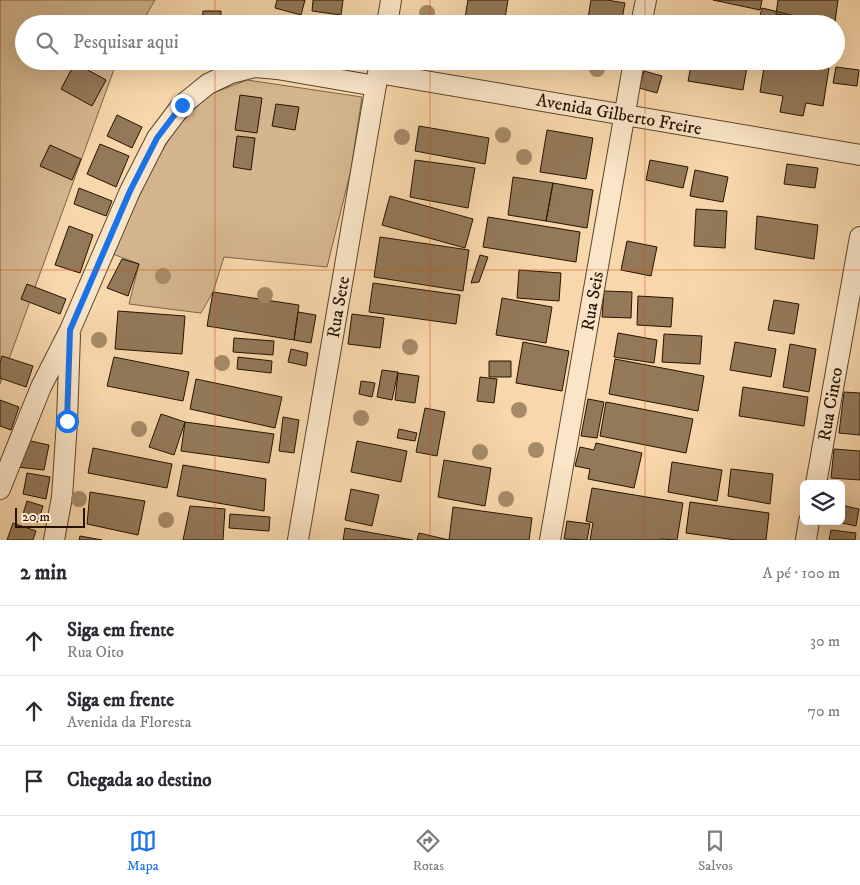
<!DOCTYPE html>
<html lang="pt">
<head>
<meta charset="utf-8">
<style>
	body { margin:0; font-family:"IM FELL DW Pica",serif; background:#f2f2f3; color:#2b2b33 }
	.controls { position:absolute; right:15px; bottom:15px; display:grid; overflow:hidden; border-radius:8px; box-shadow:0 5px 20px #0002 }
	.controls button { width:45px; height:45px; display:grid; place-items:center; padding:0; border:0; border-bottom:1px solid #e1e1e2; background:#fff; color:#2b2b33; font:25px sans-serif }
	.scale { position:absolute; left:15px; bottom:12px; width:70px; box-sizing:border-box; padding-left:5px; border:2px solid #271300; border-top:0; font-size:14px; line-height:18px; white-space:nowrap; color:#271300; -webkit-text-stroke:4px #fae5c8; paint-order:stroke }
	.stop { position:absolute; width:15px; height:15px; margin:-11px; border:4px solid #1a73e8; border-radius:50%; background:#fff }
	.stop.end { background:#1a73e8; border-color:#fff; box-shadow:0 1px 5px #0008 }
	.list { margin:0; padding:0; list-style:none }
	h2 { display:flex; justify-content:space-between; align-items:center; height:65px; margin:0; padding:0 20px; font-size:21px }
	h2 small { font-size:16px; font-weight:400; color:#7c7c81 }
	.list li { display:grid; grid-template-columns:32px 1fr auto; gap:15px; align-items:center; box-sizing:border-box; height:70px; padding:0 20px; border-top:1px solid #e1e1e2 }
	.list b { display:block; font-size:19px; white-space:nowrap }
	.list p { margin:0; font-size:16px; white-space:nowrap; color:#7c7c81 }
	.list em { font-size:16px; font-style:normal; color:#7c7c81 }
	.icon { flex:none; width:28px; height:28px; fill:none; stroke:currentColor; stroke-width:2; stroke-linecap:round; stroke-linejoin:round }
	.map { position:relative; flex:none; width:860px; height:540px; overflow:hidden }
	.search { position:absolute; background:#fff; box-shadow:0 5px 20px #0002; left:15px; right:15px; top:15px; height:55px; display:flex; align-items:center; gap:12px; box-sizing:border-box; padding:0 18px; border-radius:28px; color:#7c7c81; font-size:19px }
	.sheet { height:275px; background:#fff }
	nav { display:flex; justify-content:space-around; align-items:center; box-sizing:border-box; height:70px; border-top:1px solid #e1e1e2; background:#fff; font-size:14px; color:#7c7c81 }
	nav a { display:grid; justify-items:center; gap:2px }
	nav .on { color:#1a73e8 }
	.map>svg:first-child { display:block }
	.green { fill:#d4b68e; stroke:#7e6447 }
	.building { fill:#937959; stroke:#271300 }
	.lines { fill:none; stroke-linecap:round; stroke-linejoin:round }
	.street-casing { stroke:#5b442b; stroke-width:22 }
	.street { stroke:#fae5c8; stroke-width:20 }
	.tree { fill:#a68b68 }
	.route { stroke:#1a73e8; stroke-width:6 }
	.grid { fill:none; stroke:#d5520b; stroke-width:1; stroke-opacity:0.55 }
	.labels { text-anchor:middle; stroke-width:5; stroke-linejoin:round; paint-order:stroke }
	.street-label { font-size:18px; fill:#271300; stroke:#fae5c8 }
</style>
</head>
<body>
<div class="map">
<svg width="860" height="540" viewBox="0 0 860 540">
	<rect width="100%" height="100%" fill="#f7d7ab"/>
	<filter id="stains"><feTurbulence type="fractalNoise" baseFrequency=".004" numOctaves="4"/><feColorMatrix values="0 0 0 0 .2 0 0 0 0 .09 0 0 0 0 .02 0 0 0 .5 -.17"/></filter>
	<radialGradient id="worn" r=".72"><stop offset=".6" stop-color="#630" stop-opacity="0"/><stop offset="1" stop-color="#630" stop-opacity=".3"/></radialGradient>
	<!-- green -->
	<path class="green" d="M0,0h155l-14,24h-117v37h93l-117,323z
		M247,80l115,17 -11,73 -24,97 -103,-10 -11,35 -12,21 -72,-9 10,-40 -26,-10 38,-84 24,-41 33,-34z"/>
	<!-- building -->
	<path class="building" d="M277,0h28l-4,15 -26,-7z
		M313,0h30l-2,15 -29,-4z
		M468,0h40l-4,24h-40z
		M591,0h16l18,3 -4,21h-34z
		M713,0h49l-2,10z
		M778,0h60l-3,22 -59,-8z
		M762,8l58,14 -1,2h-61z
		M203,11h18v13h-19z
		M168,61h19l-2,6z
		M536,61h35l-1,7z
		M692,61h56l-5,29 -55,-9z
		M765,61h21l43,7 -6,38 -17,-3 -3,13 -23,-4 3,-16 -23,-4z
		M75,63l31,17 -14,26 -31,-17z
		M836,67l23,3 -2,16 -24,-3z
		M644,71l18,5 -5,17 -18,-5z
		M240,95l22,3 -5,35 -22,-3z
		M276,104l23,3 -4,23 -23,-4z
		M117,115l25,12 -10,21 -25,-12z
		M419,126l70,12 -4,26 -70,-13z
		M547,130l46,8 -7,41 -46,-7z
		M237,136l18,2 -4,32 -18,-3z
		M100,144l29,12 -13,31 -29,-13z
		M50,145l31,14 -9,21 -32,-14z
		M415,160l60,8 -7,40 -58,-11z
		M650,160l38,7 -5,21 -37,-8z
		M787,164l31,4 -3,20 -31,-4z
		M695,170l33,7 -5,25 -33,-6z
		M513,177l40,6 -7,38 -38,-6z
		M553,183l40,7 -6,38 -41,-7z
		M79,188l33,13 -6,15 -32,-12z
		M390,196l83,23 -8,29 -83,-23z
		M696,209l31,2 -2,37 -31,-2z
		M757,216l61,9 -4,34 -59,-10z
		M488,217l92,15 -4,30 -93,-15z
		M69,226l24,9 -13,38 -25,-8z
		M380,237l89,13 -6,41 -89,-14z
		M627,241l30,6 -6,29 -30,-6z
		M480,255l8,2 -9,25 -8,1z
		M122,259l17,5 -11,32 -21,-8z
		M519,270l42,3 -2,28 -42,-3z
		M373,283l87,12 -4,29 -87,-12z
		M27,284l39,15 -6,15 -39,-15z
		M604,291l28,1 -1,26 -29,-1z
		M213,292l86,13 -5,35 -87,-14z
		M638,296l35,2 -2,29 -34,-2z
		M502,298l50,9 -6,36 -50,-8z
		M774,300l25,4 -5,30 -26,-4z
		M118,311l67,5 -3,38 -67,-5z
		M298,312l18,3 -5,28 -17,-3z
		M352,314l32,4 -4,30 -32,-4z
		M618,333l39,7 -3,23 -40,-6z
		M664,334l38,2 -2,28 -38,-2z
		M234,338l40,3 -1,14 -40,-3z
		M523,342l46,9 -7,40 -46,-8z
		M735,342l41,7 -5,28 -41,-7z
		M790,344l26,5 -7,43 -26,-5z
		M291,349l17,4 -2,13 -18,-4z
		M2,356l31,10 -7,21 -26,-9v-15z
		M114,357l75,15 -6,29 -76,-15z
		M238,357l34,4 -1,12 -34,-4z
		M615,359l89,17 -6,35 -89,-17z
		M489,361h22v16h-22z
		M382,370l16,2 -6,28 -15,-3z
		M398,373l21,3 -4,27 -20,-3z
		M480,377l17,2 -3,24 -17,-2z
		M196,379l86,18 -7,31 -85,-19z
		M361,381l14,2 -3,14 -13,-3z
		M743,387l65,10 -4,29 -65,-10z
		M844,392l16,1v42l-21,-2z
		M588,399l16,3 -7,36 -16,-2z
		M0,400l19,7 -8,23 -11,-4z
		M606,402l87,17 -7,34 -86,-17z
		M425,408l20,4 -8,44 -21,-4z
		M161,414l24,8 -11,33 -25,-8z
		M283,417l16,3 -5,33 -15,-2z
		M185,422l89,12 -5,29 -88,-12z
		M399,429l18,4 -2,8 -18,-3z
		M26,440l23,5 -5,25 -27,-3z
		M357,441l50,10 -6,31 -50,-10z
		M596,443l46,10 -8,35 -46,-9 2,-10 -15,-3 5,-19 14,3z
		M93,448l79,16 -5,24 -79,-15z
		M834,449l26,2v29l-29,-2z
		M444,460l47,8 -6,38 -47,-9z
		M672,462l50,8 -5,31 -49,-9z
		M183,465l83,14 -2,32 -87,-15z
		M731,469l42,5 -3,30 -42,-8z
		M27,473l23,4 -4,22 -23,-5z
		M592,488l91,15 -6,37 -16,-1v1h-71l3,-17 -7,-2z
		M351,489l28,6 -7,31 -27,-6z
		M90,492l55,9 -7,34 -51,-11z
		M27,501l16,5 -5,16 -16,-5z
		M690,502l79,11 -3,27h-30l-50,-7z
		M841,505l18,4 -3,17 -23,-5h8z
		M190,506l35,3 -2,31h-40z
		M453,507l79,11 -3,22h-80z
		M230,514l40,3 -1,14 -40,-3z
		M567,521l23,3 -3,16 -23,-1z
		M13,523l23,8 -3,9h-26z
		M345,528l68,12h-70z
		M831,530l25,3 -1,7h-26z
		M419,533l30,7h-32z
		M80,536l22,4h-23z"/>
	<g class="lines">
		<defs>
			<path id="street" d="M387,24l4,-24
				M641,24l5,-24
				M378,73l482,82
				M816,484l44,-247
				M0,489l41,-102 29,-57 60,-139 27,-53 25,-33 26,-21 23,-11 24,-6 22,2 99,17
				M54,540l8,-43 5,-76 3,-86
				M298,540l80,-467
				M550,540l84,-479
				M806,540l3,-19"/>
		</defs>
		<!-- street casing -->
		<use href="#street" class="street-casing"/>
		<!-- street -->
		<use href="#street" class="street"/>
	</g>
	<!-- trees -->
	<g class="tree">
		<circle cx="427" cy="13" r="8"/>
		<circle cx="597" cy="69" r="8"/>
		<circle cx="503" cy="135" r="8"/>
		<circle cx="402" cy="137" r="8"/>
		<circle cx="524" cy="157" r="8"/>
		<circle cx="163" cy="276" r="8"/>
		<circle cx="265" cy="295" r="8"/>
		<circle cx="99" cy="340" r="8"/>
		<circle cx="410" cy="347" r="8"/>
		<circle cx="222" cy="363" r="8"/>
		<circle cx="519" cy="410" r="8"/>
		<circle cx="361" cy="418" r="8"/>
		<circle cx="139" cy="429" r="8"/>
		<circle cx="536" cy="450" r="8"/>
		<circle cx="480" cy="452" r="8"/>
		<circle cx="79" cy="499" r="8"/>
		<circle cx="506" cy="499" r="8"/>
		<circle cx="166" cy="520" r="8"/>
	</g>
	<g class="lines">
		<!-- route -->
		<path class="route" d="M67,421l3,-91 60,-139 27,-53 25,-33"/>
	</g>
	<!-- grid -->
	<path class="grid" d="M215,0v24M430,0v24M645,0v24M215,61v479M430,61v479M645,61v479M0,270h860"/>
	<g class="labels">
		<!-- street labels -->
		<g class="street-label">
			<text transform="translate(619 114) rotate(10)" y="6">Avenida Gilberto Freire</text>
			<text transform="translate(592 301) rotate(-80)" y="6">Rua Seis</text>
			<text transform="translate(338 307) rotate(-80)" y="6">Rua Sete</text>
			<text transform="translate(830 404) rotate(-80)" y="6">Rua Cinco</text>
		</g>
	</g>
	<rect width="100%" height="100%" filter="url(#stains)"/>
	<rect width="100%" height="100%" fill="url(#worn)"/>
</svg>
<div class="controls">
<button><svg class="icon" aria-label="layers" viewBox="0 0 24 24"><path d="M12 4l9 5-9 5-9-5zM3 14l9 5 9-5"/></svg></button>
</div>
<div class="scale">20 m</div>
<div class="stop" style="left:67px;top:421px"></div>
<div class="stop end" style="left:182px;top:105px"></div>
<div class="search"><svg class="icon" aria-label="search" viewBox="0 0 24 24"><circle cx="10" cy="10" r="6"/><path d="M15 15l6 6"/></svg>Pesquisar aqui</div>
</div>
<section class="sheet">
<h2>2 min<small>A pé · 100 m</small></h2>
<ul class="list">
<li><svg class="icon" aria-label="ahead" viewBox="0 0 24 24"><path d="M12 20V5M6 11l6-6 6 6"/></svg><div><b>Siga em frente</b><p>Rua Oito</p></div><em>30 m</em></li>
<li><svg class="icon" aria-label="ahead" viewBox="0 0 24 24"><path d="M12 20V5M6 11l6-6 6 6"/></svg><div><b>Siga em frente</b><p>Avenida da Floresta</p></div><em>70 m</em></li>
<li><svg class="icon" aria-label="arrive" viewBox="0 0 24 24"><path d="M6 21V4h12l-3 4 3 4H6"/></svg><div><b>Chegada ao destino</b></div></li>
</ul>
</section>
<nav>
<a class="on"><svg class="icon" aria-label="map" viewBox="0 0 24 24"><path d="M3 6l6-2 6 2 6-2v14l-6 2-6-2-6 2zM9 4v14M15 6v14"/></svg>Mapa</a>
<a><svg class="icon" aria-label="directions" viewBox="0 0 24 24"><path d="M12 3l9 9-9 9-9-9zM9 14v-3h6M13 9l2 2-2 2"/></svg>Rotas</a>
<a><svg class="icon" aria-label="saved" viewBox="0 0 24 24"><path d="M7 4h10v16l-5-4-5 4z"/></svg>Salvos</a>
</nav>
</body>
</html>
